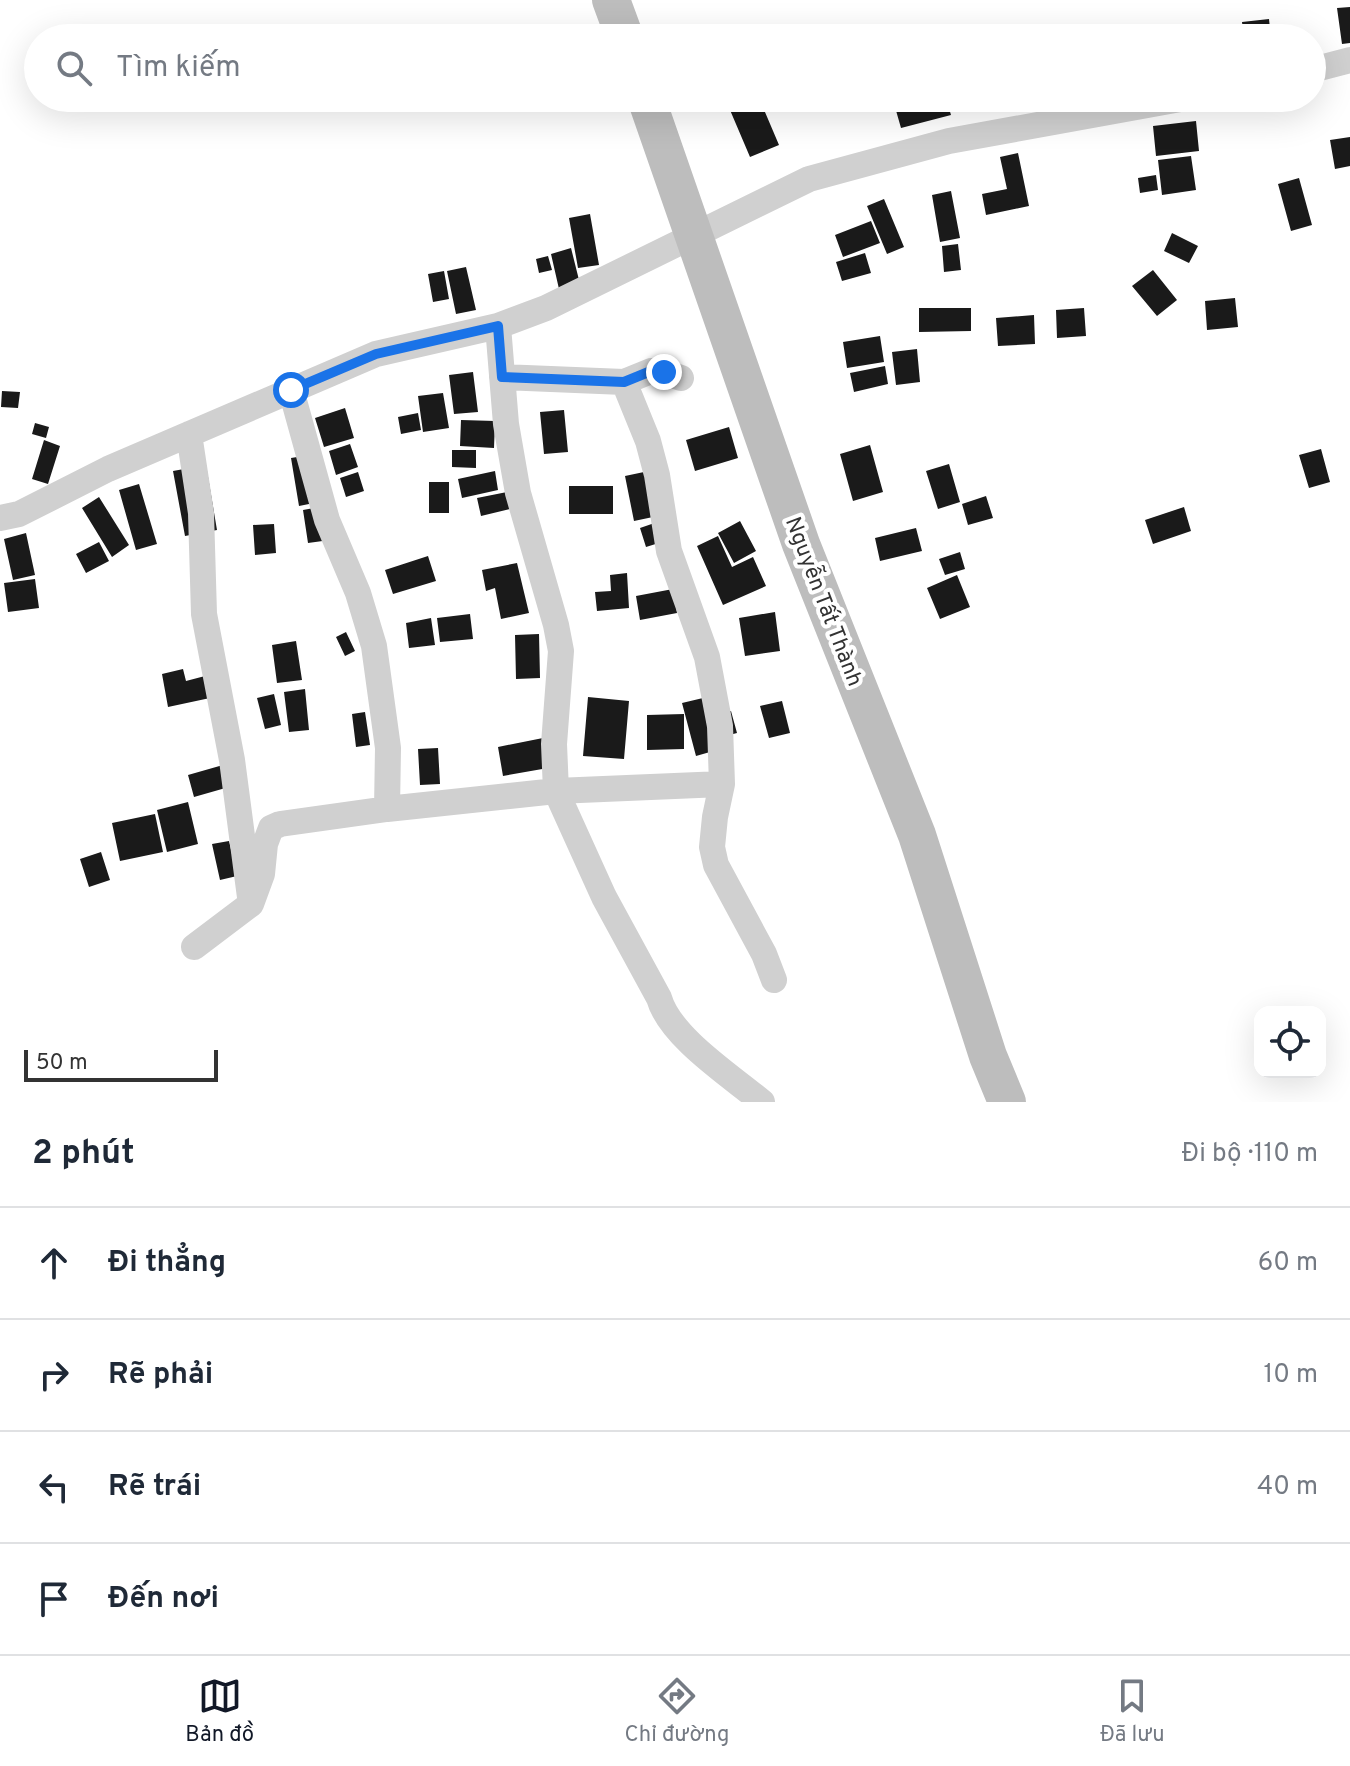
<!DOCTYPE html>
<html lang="vi">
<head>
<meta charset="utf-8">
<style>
	body { margin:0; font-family:Overpass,sans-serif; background:#f2f2f3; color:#1f2937 }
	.controls { position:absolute; right:24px; bottom:24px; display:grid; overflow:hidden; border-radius:16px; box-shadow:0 8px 32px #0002 }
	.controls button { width:72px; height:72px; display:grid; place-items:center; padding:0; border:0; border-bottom:2px solid #e0e1e3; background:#fff; color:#1f2937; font:40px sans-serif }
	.scale { position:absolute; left:24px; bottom:20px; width:194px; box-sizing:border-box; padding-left:8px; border:4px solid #333; border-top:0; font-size:22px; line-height:28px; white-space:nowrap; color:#333; -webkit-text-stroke:6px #fff; paint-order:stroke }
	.stop { position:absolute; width:24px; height:24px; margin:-18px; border:6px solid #1a73e8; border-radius:50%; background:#fff }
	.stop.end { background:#1a73e8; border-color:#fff; box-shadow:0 2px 8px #0008 }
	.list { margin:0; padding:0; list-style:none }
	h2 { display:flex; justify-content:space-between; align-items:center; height:104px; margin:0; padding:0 32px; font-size:34px }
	h2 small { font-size:26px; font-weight:400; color:#747a83 }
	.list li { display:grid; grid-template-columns:52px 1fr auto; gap:24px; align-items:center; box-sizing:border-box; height:112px; padding:0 32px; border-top:2px solid #e0e1e3 }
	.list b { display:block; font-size:30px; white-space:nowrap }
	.list em { font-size:26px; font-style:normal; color:#747a83 }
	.icon { flex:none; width:44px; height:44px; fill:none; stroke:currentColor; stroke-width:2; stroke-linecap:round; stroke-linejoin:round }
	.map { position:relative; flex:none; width:1350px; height:1102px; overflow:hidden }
	.search { position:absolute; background:#fff; box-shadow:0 8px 32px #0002; left:24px; right:24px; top:24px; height:88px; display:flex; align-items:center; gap:20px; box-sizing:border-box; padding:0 28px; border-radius:44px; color:#747a83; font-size:30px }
	.sheet { height:552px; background:#fff }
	nav { display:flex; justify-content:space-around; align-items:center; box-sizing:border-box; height:112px; border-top:2px solid #e0e1e3; background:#fff; font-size:22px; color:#747a83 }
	nav a { display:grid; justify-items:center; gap:4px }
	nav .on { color:#111827 }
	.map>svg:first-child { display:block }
	.building { fill:#1a1a1a }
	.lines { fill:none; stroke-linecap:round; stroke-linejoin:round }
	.minor { stroke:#d0d0d0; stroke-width:26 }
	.secondary { stroke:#bdbdbd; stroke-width:38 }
	.route { stroke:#1a73e8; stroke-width:10 }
	.labels { text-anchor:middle; stroke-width:8; stroke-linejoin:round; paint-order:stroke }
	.street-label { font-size:22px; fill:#333; stroke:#fff }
</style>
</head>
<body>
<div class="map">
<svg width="1350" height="1102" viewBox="0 0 1350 1102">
	<rect width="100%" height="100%" fill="#fff"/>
	<!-- building -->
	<path class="building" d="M1350,7v36l-8,1 -5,-36z
		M1269,19l2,19h-27l-2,-16z
		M759,98l20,47 -29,12 -20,-47z
		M901,98h45l5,17 -50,13 -8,-28z
		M1196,121l3,30 -43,5 -3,-30z
		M1350,137v29l-15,3 -5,-29z
		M1018,153l11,53 -43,9 -4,-21 25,-5 -7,-32z
		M1191,156l5,34 -34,5 -4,-35z
		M1156,175l2,15 -18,3 -2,-15z
		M1299,178l13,47 -21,6 -13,-47z
		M951,191l9,47 -20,4 -8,-47z
		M884,199l20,48 -17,7 -20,-48z
		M590,214l9,51 -21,3 -9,-50z
		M871,221l9,22 -37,14 -8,-22z
		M1172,233l26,13 -9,17 -25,-12z
		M958,244l3,26 -17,2 -2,-26z
		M571,248l9,36 -21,5 -8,-35z
		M865,253l6,20 -29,8 -6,-19z
		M548,256l4,14 -13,3 -3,-14z
		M466,267l10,43 -20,4 -9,-43z
		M1153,270l24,30 -20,16 -25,-30z
		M444,271l5,28 -16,3 -5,-28z
		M1235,298l3,29 -31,3 -2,-29z
		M919,308h52v23l-52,1z
		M1084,308l2,28 -29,2 -1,-28z
		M1034,315l1,29 -37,2 -2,-28z
		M880,336l4,26 -37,6 -4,-26z
		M917,349l3,33 -24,3 -4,-33z
		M885,366l3,18 -34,8 -4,-19z
		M473,372l5,40 -24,2 -5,-39z
		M2,391l18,1 -2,16 -17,-1z
		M443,393l6,35 -26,4 -5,-36z
		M345,408l9,30 -30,9 -9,-29z
		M564,410l4,42 -24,2 -4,-42z
		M418,413l3,17 -20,4 -3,-17z
		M461,420l34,1 -1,27 -34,-2z
		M35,423l14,4 -3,11 -14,-4z
		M729,427l9,31 -43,13 -9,-31z
		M44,440l16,6 -12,38 -16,-5z
		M350,444l8,23 -22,8 -7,-24z
		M870,445l13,47 -30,9 -13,-47z
		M1321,449l9,33 -21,6 -10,-33z
		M452,450h24v18l-24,-1z
		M316,454l8,47 -25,5 -8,-48z
		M949,464l11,38 -22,7 -12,-38z
		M206,465l11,65 -32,6 -12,-65z
		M663,468l9,45 -38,8 -9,-45z
		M495,471l3,19 -36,8 -4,-19z
		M358,472l6,19 -18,6 -6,-19z
		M429,482h20v31h-20z
		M139,484l18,60 -21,6 -17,-60z
		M569,486h44v28h-44z
		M507,492l3,17 -29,7 -4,-18z
		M986,496l7,22 -25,7 -6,-21z
		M99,497l30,48 -17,12 -30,-49z
		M325,506l5,34 -22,3 -5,-33z
		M1184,507l7,24 -38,13 -8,-24z
		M672,517l6,20 -32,10 -6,-19z
		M740,521l16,30 -22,12 -16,-30z
		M274,524l2,29 -21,2 -2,-30z
		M916,528l6,23 -42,10 -5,-23z
		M26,533l9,42 -22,5 -9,-41z
		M718,536l14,31 21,-10 13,29 -43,19 -26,-59z
		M99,542l10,19 -23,12 -10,-19z
		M960,552l5,17 -20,6 -6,-16z
		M428,556l8,25 -43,13 -8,-24z
		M517,563l12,50 -28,6 -6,-31 -9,3 -4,-21z
		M627,573l2,35 -32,3 -2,-19 16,-1 -1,-16z
		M957,575l13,32 -30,12 -13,-31z
		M35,579l4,29 -31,4 -4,-29z
		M673,589l4,24 -37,7 -4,-24z
		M775,612l5,39 -35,5 -6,-38z
		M470,614l3,25 -33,3 -3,-24z
		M431,618l4,27 -26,3 -3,-25z
		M346,632l9,19 -10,5 -9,-19z
		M539,634l1,44 -24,1 -1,-44z
		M296,641l6,39 -25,3 -5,-38z
		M183,669l3,12 19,-5 5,22 -42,9 -6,-33z
		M305,689l4,41 -20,2 -5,-40z
		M274,694l7,31 -16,4 -8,-31z
		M588,697l41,4 -5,58 -41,-3z
		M703,698l5,20 23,-7 6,22 -23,6 3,11 -21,6 -14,-53z
		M782,701l8,32 -21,5 -9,-32z
		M365,712l5,33 -14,2 -4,-33z
		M684,714v35l-37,1v-35z
		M543,738l5,30 -45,8 -5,-29z
		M438,748l2,36 -20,1 -2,-36z
		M223,765l6,22 -35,10 -6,-22z
		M188,802l10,42 -31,8 -10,-42z
		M155,814l8,38 -43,9 -8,-38z
		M229,841l8,35 -17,4 -8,-36z
		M101,852l9,28 -21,7 -9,-28z"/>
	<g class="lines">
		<!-- minor -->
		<path class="minor" d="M1312,70l38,-10
			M498,326l8,98 12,69 38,132 5,26 -7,93 2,47 48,106 55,101c11,39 72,78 103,104
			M502,377l122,5 27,-11 13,1 17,6
			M624,382l24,59 9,34 12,76 38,106 13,69 2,58 -7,33 -3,30 4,18 48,89 10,26
			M291,390l36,130 31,73 16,53 14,102 -1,61
			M189,434l12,79 3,101 28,146 18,137
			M0,518l19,-4 89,-45 268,-115 122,-28 48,-18 263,-129 140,-38 237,-43
			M194,947l57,-43 11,-30 3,-30 6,-16 9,-4 107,-15 169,-18 166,-7"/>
		<!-- secondary -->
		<path class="secondary" d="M611,0l14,38
			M646,98l155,446 116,291 71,221 19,46"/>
	</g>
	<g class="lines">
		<!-- route -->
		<path class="route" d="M291,390l85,-36 122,-28 4,51 122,5 27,-11 13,1"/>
	</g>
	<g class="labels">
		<!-- street labels -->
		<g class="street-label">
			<text transform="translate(825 601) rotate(69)" y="8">Nguyễn Tất Thành</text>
		</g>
	</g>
</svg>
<div class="controls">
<button><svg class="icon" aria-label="locate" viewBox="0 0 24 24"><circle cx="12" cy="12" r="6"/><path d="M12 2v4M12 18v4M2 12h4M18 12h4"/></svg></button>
</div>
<div class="scale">50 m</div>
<div class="stop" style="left:291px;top:390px"></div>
<div class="stop end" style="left:664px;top:372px"></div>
<div class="search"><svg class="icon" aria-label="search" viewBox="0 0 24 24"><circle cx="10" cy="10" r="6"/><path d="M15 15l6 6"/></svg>Tìm kiếm</div>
</div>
<section class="sheet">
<h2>2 phút<small>Đi bộ · 110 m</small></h2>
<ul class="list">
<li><svg class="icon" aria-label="ahead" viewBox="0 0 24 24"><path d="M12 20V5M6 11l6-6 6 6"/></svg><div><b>Đi thẳng</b></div><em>60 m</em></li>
<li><svg class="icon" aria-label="right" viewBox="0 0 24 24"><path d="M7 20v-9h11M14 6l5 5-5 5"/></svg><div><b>Rẽ phải</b></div><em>10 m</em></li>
<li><svg class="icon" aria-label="left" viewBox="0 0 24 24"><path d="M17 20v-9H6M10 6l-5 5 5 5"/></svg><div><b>Rẽ trái</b></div><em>40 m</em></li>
<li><svg class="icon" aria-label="arrive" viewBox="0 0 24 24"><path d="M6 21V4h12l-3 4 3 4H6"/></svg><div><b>Đến nơi</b></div></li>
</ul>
</section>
<nav>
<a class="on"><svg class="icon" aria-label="map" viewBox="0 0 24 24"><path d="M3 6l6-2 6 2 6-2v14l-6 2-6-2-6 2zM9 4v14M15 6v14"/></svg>Bản đồ</a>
<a><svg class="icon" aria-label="directions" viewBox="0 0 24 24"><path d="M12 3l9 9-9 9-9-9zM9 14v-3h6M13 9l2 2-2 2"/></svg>Chỉ đường</a>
<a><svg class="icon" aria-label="saved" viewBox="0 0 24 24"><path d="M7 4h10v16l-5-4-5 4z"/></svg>Đã lưu</a>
</nav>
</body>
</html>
